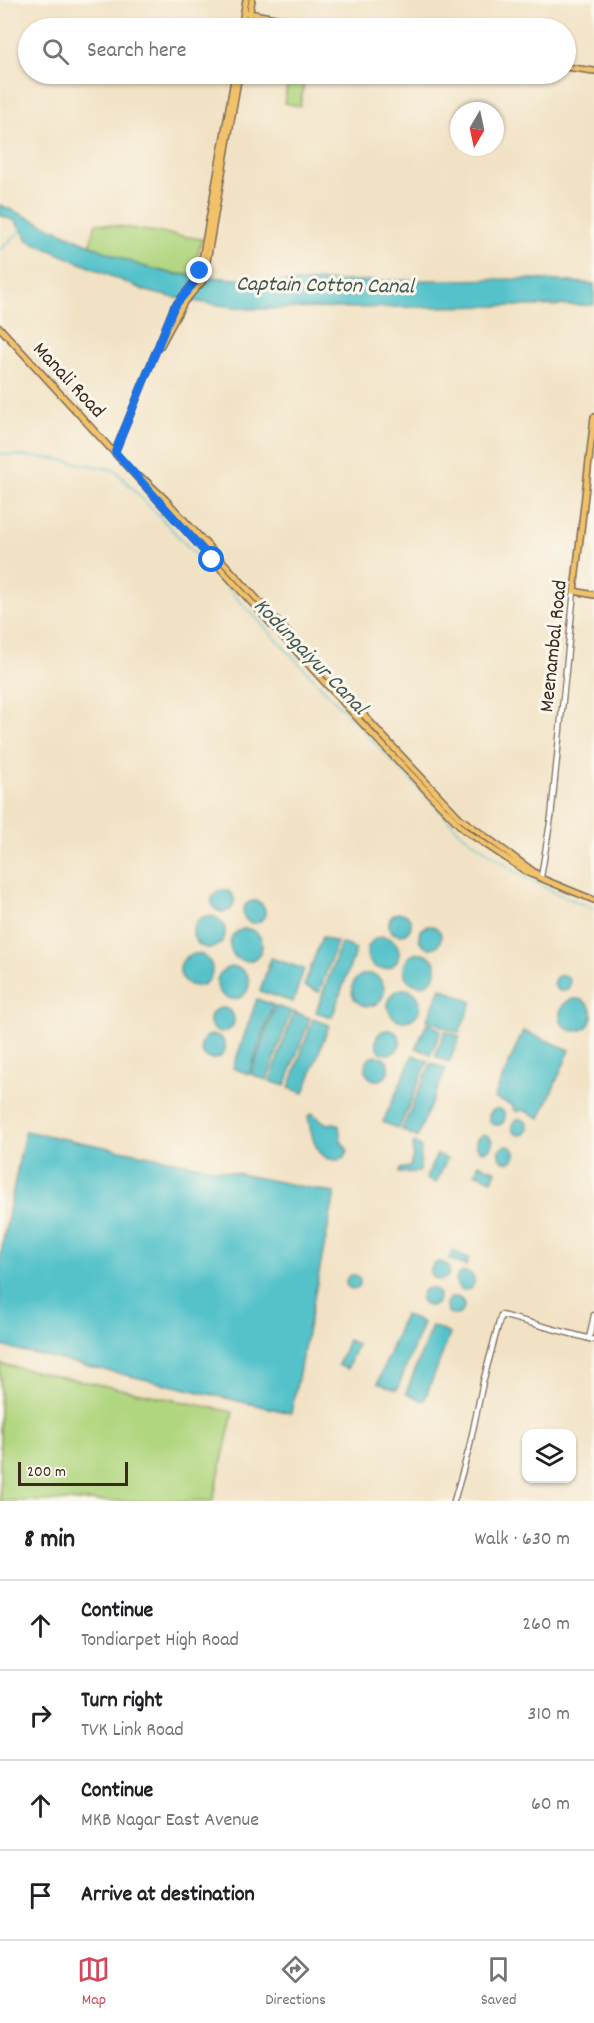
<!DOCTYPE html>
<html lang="en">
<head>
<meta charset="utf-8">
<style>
	body { margin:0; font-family:Dekko,sans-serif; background:#f2f2f2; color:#202124 }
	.controls { position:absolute; right:18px; bottom:18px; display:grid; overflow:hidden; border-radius:12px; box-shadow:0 2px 4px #0004 }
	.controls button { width:54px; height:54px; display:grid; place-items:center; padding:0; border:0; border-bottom:2px solid #e0e0e0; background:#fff; color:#202124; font:30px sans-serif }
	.compass { position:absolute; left:450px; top:102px; width:54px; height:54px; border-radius:50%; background:#fff; box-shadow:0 2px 4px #0004; rotate:189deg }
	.scale { position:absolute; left:18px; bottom:15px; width:110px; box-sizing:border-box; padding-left:6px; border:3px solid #3b2a1e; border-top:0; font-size:16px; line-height:21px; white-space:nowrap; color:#3b2a1e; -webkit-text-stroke:4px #fbf7ec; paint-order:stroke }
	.stop { position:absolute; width:18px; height:18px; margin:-14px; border:4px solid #1a73e8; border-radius:50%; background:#fff }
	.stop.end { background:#1a73e8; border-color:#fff; box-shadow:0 2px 6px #0008 }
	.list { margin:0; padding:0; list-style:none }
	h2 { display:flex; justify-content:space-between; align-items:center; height:78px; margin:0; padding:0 24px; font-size:26px }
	h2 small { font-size:20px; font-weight:400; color:#757577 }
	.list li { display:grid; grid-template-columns:39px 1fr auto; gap:18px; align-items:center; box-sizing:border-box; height:90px; padding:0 24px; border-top:2px solid #e0e0e0 }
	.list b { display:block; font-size:22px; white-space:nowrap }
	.list p { margin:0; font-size:20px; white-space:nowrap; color:#757577 }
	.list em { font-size:20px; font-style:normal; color:#757577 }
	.icon { flex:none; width:33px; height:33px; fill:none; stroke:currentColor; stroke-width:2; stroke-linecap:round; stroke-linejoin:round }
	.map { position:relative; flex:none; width:594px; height:1501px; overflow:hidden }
	.search { position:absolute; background:#fff; box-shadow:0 2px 4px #0004; left:18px; right:18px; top:18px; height:66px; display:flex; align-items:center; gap:15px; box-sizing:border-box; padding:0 21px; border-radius:33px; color:#757577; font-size:22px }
	.sheet { height:438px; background:#fff }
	nav { display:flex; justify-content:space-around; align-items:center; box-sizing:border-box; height:84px; border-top:2px solid #e0e0e0; background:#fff; font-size:16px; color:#757577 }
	nav a { display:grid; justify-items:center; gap:3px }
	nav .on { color:#d1495b }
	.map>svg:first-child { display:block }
	.green { fill:#b0d67f; stroke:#76804e; stroke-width:1.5 }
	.water { fill:#54c2ca; stroke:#487674; stroke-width:1.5 }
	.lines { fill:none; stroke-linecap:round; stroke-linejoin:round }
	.stream { stroke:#54c2ca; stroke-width:1.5 }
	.minor-casing { stroke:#7b6a58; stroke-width:7 }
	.major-casing { stroke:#7b6a58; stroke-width:8 }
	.minor { stroke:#fff; stroke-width:4.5 }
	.major { stroke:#f2c26a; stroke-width:5 }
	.route { stroke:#1a73e8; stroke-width:8 }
	.labels { text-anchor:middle; stroke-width:6; stroke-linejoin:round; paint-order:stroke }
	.street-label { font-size:21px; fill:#3b2a1e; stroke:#fbf7ec }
	.water-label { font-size:22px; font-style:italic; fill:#425852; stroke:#fbf7ec }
</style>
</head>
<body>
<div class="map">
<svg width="594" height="1501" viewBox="0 0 594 1501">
	<rect width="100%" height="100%" fill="#fbf7ec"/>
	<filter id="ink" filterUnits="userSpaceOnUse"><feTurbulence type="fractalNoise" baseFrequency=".0167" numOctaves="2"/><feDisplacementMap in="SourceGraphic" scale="12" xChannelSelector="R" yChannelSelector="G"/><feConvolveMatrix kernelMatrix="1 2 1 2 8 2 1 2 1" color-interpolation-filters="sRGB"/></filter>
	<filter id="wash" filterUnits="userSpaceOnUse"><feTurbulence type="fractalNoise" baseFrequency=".008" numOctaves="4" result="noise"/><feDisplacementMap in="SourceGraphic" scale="24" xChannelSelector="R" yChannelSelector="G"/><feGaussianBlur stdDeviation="1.35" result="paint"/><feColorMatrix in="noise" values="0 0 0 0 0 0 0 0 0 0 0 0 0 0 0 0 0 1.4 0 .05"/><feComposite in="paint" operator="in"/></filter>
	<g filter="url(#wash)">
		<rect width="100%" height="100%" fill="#f2e2c5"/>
		<!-- green -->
		<path class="green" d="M289,75l16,3 -5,28 -16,-3z
			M96,223l106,16 -10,36c-36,-1 -69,-15 -102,-30z
			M0,1364l233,48 -20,89h-213z"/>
		<!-- water -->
		<path class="water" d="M0,205l113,50 29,11 32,8 97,8 263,-3 60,5v21l-343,4c-35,-4 -71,-9 -105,-18l-117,-50 -14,-20 -15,-6z
			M212 901a11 11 0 1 1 22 0a11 11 0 1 1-22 0Z
			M243 912a11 11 0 1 1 22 0a11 11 0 1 1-22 0Z
			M389 924a11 11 0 1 1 22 0a11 11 0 1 1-22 0Z
			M193 932a16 16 0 1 1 32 0a16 16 0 1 1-32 0Z
			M419 937a11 11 0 1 1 22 0a11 11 0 1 1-22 0Z
			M230 945a16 16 0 1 1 32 0a16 16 0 1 1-32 0Z
			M322,937l15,5 -18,50 -15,-6z
			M367 953a16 16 0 1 1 32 0a16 16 0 1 1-32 0Z
			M341,943l15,6 -24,68 -16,-5z
			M404 969a16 16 0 1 1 32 0a16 16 0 1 1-32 0Z
			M180 970a16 16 0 1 1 32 0a16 16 0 1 1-32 0Z
			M271,958l33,11 -11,33 -33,-11z
			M217 983a16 16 0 1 1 32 0a16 16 0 1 1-32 0Z
			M352 990a16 16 0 1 1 32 0a16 16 0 1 1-32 0Z
			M554 983a8 8 0 1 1 16 0a8 8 0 1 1-16 0Z
			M441,988l31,14 -13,31 -32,-13z
			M388 1005a16 16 0 1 1 32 0a16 16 0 1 1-32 0Z
			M257,999l16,6 -24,69 -16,-6z
			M560 1015a16 16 0 1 1 32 0a16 16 0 1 1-32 0Z
			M275,1006l16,5 -24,69 -16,-6z
			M210 1020a12 12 0 1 1 24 0a12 12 0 1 1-24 0Z
			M294,1012l16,6 -25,68 -15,-5z
			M313,1019l16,6 -25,68 -15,-5z
			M427,1023l14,7 -10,24 -15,-6z
			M376 1042a12 12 0 1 1 24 0a12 12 0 1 1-24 0Z
			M445,1031l15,6 -11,25 -14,-6z
			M523,1031l47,19 -30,68 -19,-9 -2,3 -6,-3 1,-3 -20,-8z
			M201 1047a12 12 0 1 1 24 0a12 12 0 1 1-24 0Z
			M413,1055l15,6 -29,68 -16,-7z
			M365 1068a12 12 0 1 1 24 0a12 12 0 1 1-24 0Z
			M431,1063l15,6 -29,68 -15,-7z
			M489 1117a8 8 0 1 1 16 0a8 8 0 1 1-16 0Z
			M312,1113l15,11 7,-1 5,3 2,15 7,10 -5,8c-26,7 -32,-23 -35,-43z
			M512 1127a8 8 0 1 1 16 0a8 8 0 1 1-16 0Z
			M25,1131l310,62 -44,220 -291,-67v-89z
			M476 1143a8 8 0 1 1 16 0a8 8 0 1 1-16 0Z
			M416,1143l5,5 -1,22 -1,2 -20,1 1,-4 10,-2 3,-11v-12z
			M499 1154a8 8 0 1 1 16 0a8 8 0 1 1-16 0Z
			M437,1154l10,5 -11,24 -10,-5z
			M479,1164l17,7 -4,9 -17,-7z
			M452,1251l17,7 -3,8 -17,-7z
			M431 1271a9 9 0 1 1 18 0a9 9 0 1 1-18 0Z
			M456 1281a9 9 0 1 1 18 0a9 9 0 1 1-18 0Z
			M346 1282a7 7 0 1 1 14 0a7 7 0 1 1-14 0Z
			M421 1297a9 9 0 1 1 18 0a9 9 0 1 1-18 0Z
			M446 1306a9 9 0 1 1 18 0a9 9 0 1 1-18 0Z
			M404,1315l19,8 -26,67 -19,-7z
			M432,1326l18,8 -26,67 -18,-8z
			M348,1340l9,4 -10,25 -9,-4z"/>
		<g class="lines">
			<!-- stream -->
			<path class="stream" d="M0,250l21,-19
				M0,454l56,5 59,11 347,364 57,40 39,20 36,15"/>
		</g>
	</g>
	<g filter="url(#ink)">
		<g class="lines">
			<defs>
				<path id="minor" d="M541,877l10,-60 23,-226
					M589,1339l5,-24
					M454,1501l15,-52 14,-67 18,-67 93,25"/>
				<path id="major" d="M244,12l84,16
					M241,28l5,-28
					M247,28l5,-28
					M566,67l28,4
					M0,328l372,406 92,96 64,43 66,27
					M161,345l23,-43 18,-20 3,-9 34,-199
					M594,417l-20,174 20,4
					M115,452l59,-145 19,-24 7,-12 35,-197
					M137,476l8,4 20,19 230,250 65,69 77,56"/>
			</defs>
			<!-- minor casing -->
			<use href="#minor" class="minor-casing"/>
			<!-- major casing -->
			<use href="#major" class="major-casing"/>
			<!-- minor -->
			<use href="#minor" class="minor"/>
			<!-- major -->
			<use href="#major" class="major"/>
		</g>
	</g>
	<g class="lines" filter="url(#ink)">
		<!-- route -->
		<path class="route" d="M200,271l-6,12 -20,24 -59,145 97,108"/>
	</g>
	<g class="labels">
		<!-- street labels -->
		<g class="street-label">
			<text transform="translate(70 379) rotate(47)" y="7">Manali Road</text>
			<text transform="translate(552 646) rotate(-84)" y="7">Meenambal Road</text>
		</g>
		<!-- water labels -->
		<g class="water-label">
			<text transform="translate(325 283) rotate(1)" y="8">Captain Cotton Canal</text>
			<text transform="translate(312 655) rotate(46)" y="8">Kodungaiyur Canal</text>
		</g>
	</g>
</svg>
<div class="controls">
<button><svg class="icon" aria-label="layers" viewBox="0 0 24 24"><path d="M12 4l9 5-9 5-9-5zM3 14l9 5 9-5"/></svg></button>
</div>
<svg class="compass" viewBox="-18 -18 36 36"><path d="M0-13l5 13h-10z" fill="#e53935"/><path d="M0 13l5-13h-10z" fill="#757577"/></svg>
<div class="scale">200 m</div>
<div class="stop" style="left:212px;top:560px"></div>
<div class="stop end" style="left:200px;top:271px"></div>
<div class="search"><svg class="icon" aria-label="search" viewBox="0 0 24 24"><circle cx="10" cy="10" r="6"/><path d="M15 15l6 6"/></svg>Search here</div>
</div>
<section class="sheet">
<h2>8 min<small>Walk · 630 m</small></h2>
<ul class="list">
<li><svg class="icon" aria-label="ahead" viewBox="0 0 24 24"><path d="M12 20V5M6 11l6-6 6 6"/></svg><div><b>Continue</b><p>Tondiarpet High Road</p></div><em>260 m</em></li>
<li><svg class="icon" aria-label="right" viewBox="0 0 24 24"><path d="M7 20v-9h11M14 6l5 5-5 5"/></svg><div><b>Turn right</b><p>TVK Link Road</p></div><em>310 m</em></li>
<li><svg class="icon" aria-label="ahead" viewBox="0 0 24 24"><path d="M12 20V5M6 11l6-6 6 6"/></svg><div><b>Continue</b><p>MKB Nagar East Avenue</p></div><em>60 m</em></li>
<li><svg class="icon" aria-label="arrive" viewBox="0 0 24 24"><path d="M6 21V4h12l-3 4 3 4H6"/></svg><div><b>Arrive at destination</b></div></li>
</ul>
</section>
<nav>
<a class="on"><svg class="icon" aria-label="map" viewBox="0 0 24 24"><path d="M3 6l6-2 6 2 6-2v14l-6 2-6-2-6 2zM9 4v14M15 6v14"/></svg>Map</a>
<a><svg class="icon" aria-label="directions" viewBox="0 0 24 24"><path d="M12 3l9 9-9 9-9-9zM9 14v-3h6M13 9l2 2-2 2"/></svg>Directions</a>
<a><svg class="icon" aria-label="saved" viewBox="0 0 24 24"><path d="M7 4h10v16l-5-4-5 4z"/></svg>Saved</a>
</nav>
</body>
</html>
